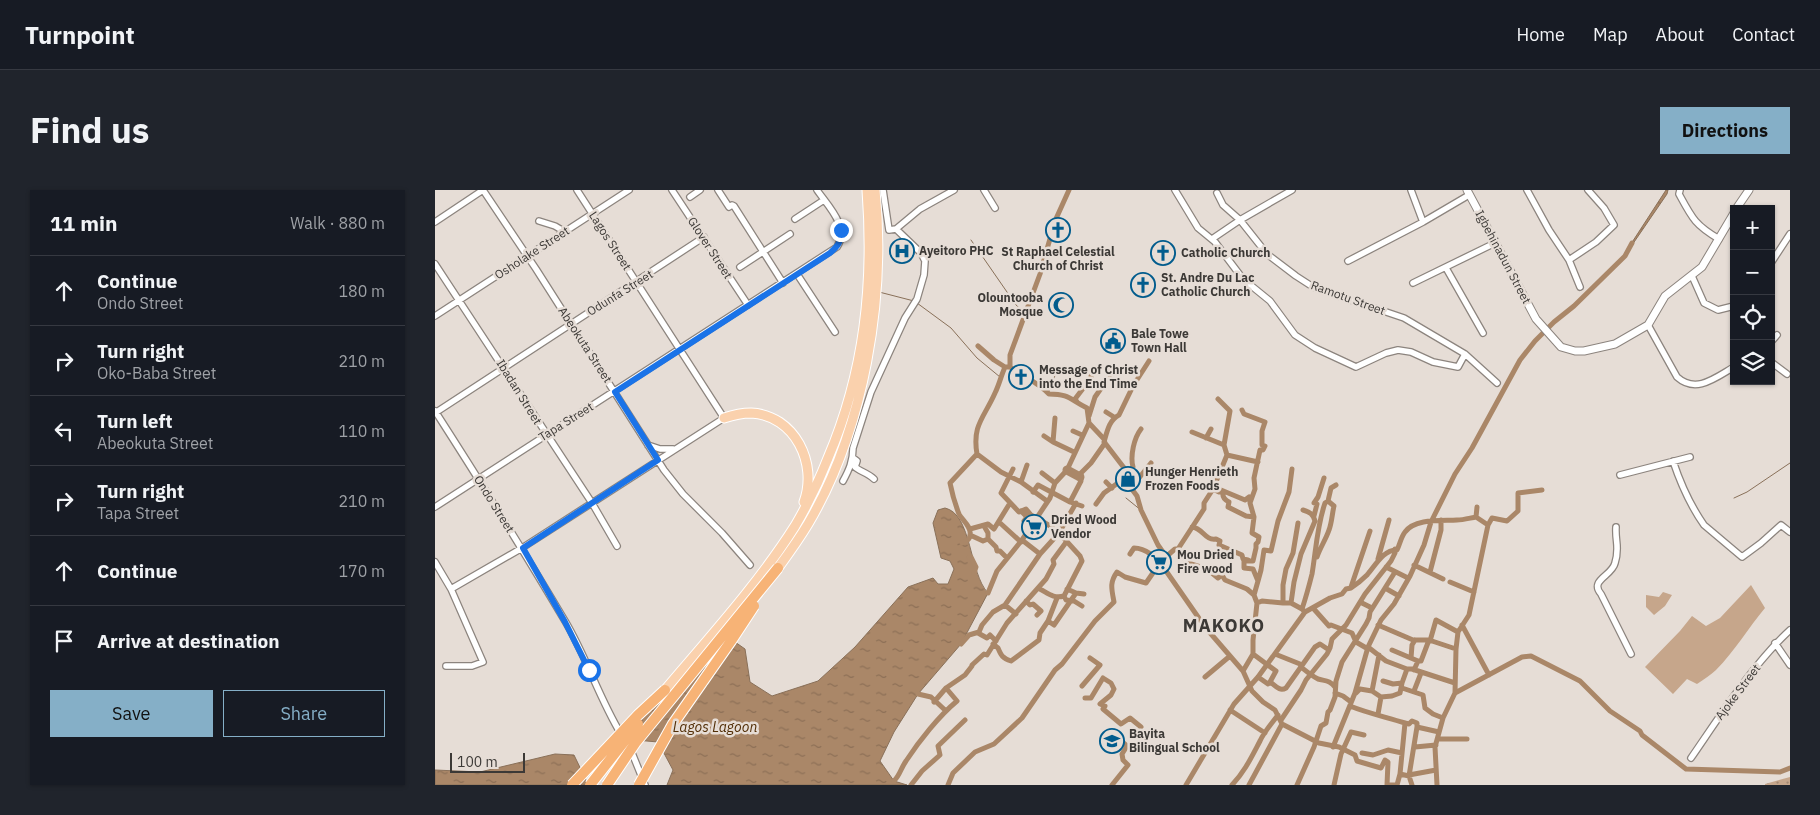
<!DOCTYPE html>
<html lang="en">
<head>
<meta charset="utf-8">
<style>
	body { margin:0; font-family:"IBM Plex Sans",sans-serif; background:#20242c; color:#f1f3f6 }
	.controls { position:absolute; right:15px; top:15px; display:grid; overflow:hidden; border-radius:0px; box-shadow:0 1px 4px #0004 }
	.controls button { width:45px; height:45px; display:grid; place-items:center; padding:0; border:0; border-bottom:1px solid #363941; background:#171b24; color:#f1f3f6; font:25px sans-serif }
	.scale { position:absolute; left:15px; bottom:12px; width:75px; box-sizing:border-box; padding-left:5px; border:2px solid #3c3936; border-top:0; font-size:14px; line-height:18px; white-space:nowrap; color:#3c3936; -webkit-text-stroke:4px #e6ddd6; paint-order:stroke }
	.stop { position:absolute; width:15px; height:15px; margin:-11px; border:4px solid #1a73e8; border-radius:50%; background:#fff }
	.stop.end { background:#1a73e8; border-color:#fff; box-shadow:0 1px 5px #0008 }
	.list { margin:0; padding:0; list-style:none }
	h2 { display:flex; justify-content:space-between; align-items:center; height:65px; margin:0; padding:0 20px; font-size:21px }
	h2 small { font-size:16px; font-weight:400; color:#9ea1a6 }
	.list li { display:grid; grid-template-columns:32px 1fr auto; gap:15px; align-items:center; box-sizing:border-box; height:70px; padding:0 20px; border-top:1px solid #363941 }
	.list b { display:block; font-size:19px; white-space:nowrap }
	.list p { margin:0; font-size:16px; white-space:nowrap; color:#9ea1a6 }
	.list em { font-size:16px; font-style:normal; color:#9ea1a6 }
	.actions { display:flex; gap:10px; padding:15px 20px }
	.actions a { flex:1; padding:11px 0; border:1px solid #85afc7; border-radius:0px; text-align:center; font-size:18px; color:#85afc7 }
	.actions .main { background:#85afc7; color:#111 }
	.icon { flex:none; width:28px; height:28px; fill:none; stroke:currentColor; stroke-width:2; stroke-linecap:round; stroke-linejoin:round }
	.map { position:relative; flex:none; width:1355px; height:595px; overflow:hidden; border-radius:0px }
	header { display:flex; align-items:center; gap:30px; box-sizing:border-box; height:70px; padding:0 25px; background:#171b24; border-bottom:1px solid #363941 }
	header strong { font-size:24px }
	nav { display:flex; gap:28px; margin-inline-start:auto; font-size:18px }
	.intro { display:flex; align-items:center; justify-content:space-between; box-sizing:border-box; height:120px; padding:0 30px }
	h1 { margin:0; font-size:35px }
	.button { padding:12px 22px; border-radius:0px; background:#85afc7; color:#111; font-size:18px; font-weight:700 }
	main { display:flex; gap:30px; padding:0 30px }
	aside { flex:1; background:#171b24; border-radius:0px; box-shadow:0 1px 4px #0004 }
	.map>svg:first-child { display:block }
	.grass { fill:url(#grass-dots) }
	.park { fill:#c6a68b }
	.water { fill:url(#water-ripples); stroke:#897059 }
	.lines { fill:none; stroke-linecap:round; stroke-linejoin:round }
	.stream { stroke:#897059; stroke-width:1 }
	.canal { stroke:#aa8768; stroke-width:5 }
	.river { stroke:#aa8768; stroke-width:9 }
	.minor-casing { stroke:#8c847e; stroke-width:8 }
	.tertiary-casing { stroke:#8c847e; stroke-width:9 }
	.primary-casing { stroke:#fff; stroke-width:11 }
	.minor { stroke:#fff; stroke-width:5.5 }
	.tertiary { stroke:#fff; stroke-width:7 }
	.primary { stroke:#fad1ad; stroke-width:9 }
	.motorway-bridge-casing { stroke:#fff; stroke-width:12; stroke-linecap:butt }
	.motorway-bridge { stroke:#f7b376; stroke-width:10 }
	.route { stroke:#1a73e8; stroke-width:6 }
	.labels { text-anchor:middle; stroke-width:5; stroke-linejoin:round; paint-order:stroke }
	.street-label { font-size:12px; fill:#3c3936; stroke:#e6ddd6 }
	.poi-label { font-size:12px; font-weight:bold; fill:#3c3936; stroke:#e6ddd6; text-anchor:start }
	.water-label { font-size:14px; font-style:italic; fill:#532f07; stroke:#e6ddd6 }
	.district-label { font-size:18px; font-weight:bold; letter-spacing:1px; fill:#3c3936; stroke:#e6ddd6 }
</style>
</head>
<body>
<header>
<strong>Turnpoint</strong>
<nav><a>Home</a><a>Map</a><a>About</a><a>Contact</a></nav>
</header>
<div class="intro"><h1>Find us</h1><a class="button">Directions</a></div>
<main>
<aside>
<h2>11 min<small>Walk · 880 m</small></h2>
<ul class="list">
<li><svg class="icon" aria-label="ahead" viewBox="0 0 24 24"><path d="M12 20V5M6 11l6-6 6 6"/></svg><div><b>Continue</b><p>Ondo Street</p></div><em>180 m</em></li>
<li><svg class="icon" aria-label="right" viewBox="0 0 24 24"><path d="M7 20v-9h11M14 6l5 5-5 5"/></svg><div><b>Turn right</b><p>Oko-Baba Street</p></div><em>210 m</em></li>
<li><svg class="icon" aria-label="left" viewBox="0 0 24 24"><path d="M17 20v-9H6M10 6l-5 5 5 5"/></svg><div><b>Turn left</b><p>Abeokuta Street</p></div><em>110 m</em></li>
<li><svg class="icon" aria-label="right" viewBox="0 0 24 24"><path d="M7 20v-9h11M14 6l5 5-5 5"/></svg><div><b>Turn right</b><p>Tapa Street</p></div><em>210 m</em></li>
<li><svg class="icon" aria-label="ahead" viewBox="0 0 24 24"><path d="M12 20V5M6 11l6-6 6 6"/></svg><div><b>Continue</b></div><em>170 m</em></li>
<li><svg class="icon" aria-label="arrive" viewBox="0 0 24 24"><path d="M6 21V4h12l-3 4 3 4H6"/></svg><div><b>Arrive at destination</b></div></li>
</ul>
<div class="actions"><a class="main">Save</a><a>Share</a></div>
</aside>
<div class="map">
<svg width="1355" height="595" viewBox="0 0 1355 595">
	<defs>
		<pattern id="grass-dots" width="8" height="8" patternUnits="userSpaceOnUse" patternTransform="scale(1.25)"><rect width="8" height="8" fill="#c6a68b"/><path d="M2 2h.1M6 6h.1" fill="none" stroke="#a28872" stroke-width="1.8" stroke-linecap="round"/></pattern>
		<pattern id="water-ripples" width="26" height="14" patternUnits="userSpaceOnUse" patternTransform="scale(1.25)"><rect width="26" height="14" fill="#aa8768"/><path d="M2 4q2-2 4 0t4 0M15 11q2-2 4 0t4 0" fill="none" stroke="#8c6f56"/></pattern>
	</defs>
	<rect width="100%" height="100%" fill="#e6ddd6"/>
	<!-- grass -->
	<path class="grass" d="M1355,587v8h-25v-1z"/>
	<!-- park -->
	<path class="park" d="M1316,395l14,23c-17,20 -30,43 -49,62 -5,5 -12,9 -19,14l-10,-5 -14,15 -28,-27 35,-36 12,-15 14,10 14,-8z
		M1228,402l9,3 -7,11 -11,9 -8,-8v-12l13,2z"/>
	<!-- water -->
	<path class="water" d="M1231,0h2l-1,4 -37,54 -1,-1z
		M510,318c27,6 24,65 43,85l-27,51 -43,50 -24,38 -14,29 14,20 13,4h-240l6,-15 -15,-28 -34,-3 91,-111 30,21 5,33 22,14 46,-15 37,-34 53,-60 25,-9 5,6h10l6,-15 -4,-8 -9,-3 -8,-35 5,-13z
		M120,564l19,1 12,25 4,5h-155v-15l45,2z"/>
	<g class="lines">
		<!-- stream -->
		<path class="stream" d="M536,50l45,65 10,9
			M444,102l35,9
			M482,113l34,25 26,30 23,19
			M613,203l8,-20
			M691,308l16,13
			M1299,308l13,-6 43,-29"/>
		<!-- canal -->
		<path class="canal" d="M543,156l16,14 11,7
			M575,177c13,9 29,16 39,27 21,0 21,6 38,14l2,15 15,16 1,4 23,30 3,15 6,8 4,14 17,35 7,10 -1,13 41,59 38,44 9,20 11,11 12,8 7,14 37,19 20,4 16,8 2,6 24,7 4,-8 3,2 -1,23h10l3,-11 9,2 3,9
			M783,209l12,12 -6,34 3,10
			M642,212l-2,-3 16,-21v-4
			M807,220l2,4 21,8 -3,9v14l3,1 -2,4h-3l-6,28 1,11 -5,14 4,14 -2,16 7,4 -1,5 -2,2v4l-3,13h-9v7l9,1 5,12 -4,14 3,8 -4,37v14l-10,17
			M671,222l8,5
			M654,226l6,-19 14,-20
			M620,228l-2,24 21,10
			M638,241l9,4
			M757,242l32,13
			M609,246l9,6
			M771,248l5,-9
			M669,252c3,-10 5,-22 15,-27l14,-29 16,-25
			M542,264l24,18 20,10 26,19
			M578,279l-12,24 18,19 7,-3 5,6 21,12
			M607,283l13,10
			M693,283l5,-6c-3,-11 1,-29 8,-38
			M586,292l6,-17
			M671,292l6,6
			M696,298l20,-25
			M778,299l6,3h4c-1,5 2,8 6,10l-1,5 18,9 8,1
			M786,300l24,10 4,-3 1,5
			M598,302l5,-7 32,17
			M661,314l8,-11 25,-18
			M647,316l-12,-4 11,-21v-8l10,-10 14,-20
			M586,321l6,6 -3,4 7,6
			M879,326l3,-12 -3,-1 4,-6 6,-19
			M564,332l22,20
			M1053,335l4,-7 15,3 11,-10v-18l24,-3
			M549,336l4,7v6
			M757,337c11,1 13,14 24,12l4,2 -1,4 23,10 1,4 5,1
			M535,339l18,-5 6,5 16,-26
			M624,343l21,23 2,5 -18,35
			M535,345l13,6 5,-2 8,8 1,4h3l7,7
			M587,350l18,14
			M527,353c4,-1 8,-4 8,-8 2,-8 -8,-15 -11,-21 -4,-10 -7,-21 -9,-31l27,-29c-5,-29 7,-36 18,-61 4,-8 6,-17 10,-26h5v-12l30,-81 15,-53 14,-31
			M743,359l3,7 10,8 16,5 11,9 4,-3 3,5 22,9 7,6
			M695,364l4,-6c12,0 23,10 29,19
			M534,367h2l5,10 -2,6
			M882,367c3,-9 9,-18 12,-27 3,-8 3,-16 5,-24l-6,-5
			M943,369l11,-39
			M731,370l2,-5 7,-6h3l26,-40v-6l9,-14 14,-34 31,7
			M979,375l29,14
			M951,377l22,11
			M995,382l11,-42v-10
			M823,391l3,-11 3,-20 7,1 7,-30 11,-29 3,-23
			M1015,392l24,10
			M916,397l19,-56
			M603,398c10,5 15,11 26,8l2,4 8,1 8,5
			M950,398l14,8
			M632,399l9,4 8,1
			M553,403l9,-22 25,-31 28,-42 5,-15 12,-13 22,-47
			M591,411l4,4 3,-1 8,7 -4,4
			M925,412l12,6
			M822,413l5,-2 21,2
			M856,413h-8v-18l3,-16 7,-16 5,-30
			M570,415l11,9
			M878,418l16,18 2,-1 21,8 4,9 12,7
			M867,419l-11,-6 3,-21 7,-28 14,-33c-2,-7 -5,-9 -12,-11
			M870,422l-3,-3c4,-12 7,-23 10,-35 4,-24 5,-48 13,-71l3,-2 3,-13 5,-3
			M613,431l6,4 22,-32
			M943,435l35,15h16l27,9
			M1027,435l27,50
			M543,443l9,5 3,-3 6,6
			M995,451l6,-21 22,12
			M526,454l8,-9 10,-3 3,-7 11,-13 12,-7 35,-51 19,-21 17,-30
			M558,454l5,4c3,7 4,10 13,13l28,-21 1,-7 8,-12 9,-23
			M957,460l26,11
			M818,464l23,17 -6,11
			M840,464l25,10 1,3c5,4 11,9 17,12 7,2 12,1 17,8
			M976,468l1,-13 3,-5
			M972,479l-21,-8 -18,-14 13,-27 13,-16 16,-28 14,-31 7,-23 24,-48 17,-26 48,-88 15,-19 19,-19 20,-16 51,-50 7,-13
			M979,480l4,-9h3l8,-21
			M770,487l25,-21
			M823,487l10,7 2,-2c5,3 9,10 16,6l29,-41 5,-3 9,6
			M948,491l10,3 9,-1
			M647,496l18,-21 -10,-7
			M967,498l21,7 2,13 8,6 10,4
			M979,501l7,-18
			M900,503l8,3 8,6
			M921,503l4,-4 12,2
			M1020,503l1,-44 2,-17 11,-17 19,-90 -12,-8 1,-10
			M483,504l13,3 15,14
			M946,507l11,-1 8,-3 2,-10 5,-14h5l43,14
			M650,508h6l12,-20 8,5 3,6 -3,6 -11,9 5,2 -2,3 18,15 9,-6 11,9
			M499,512l12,-14 19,-13 7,-9v-1l12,-11 3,1 20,-32 39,-44 8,-15 -1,-4 14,-19
			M915,516c17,7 36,11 55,17l-5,51
			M795,520l35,23
			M943,524l3,-17 -9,-6 7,-36
			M846,530l20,-30 5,-10 21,-26 3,-6 2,-9 14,-14 19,-31 26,-33 4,-8v-4
			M970,533l4,1 3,-3 5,2v4l22,5
			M1003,549h29
			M898,557l22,-54 13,-46
			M980,557l21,-2
			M927,563l11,2 15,-5 14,3
			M974,585l27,-5
			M974,586l8,-49
			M459,591c6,-6 7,-13 12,-20 13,-20 33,-45 51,-60l-11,-13
			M476,595l11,-14 18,-16 -2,-9 27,-26
			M513,595l5,-12 22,-21 19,-8 28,-26 33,-48 7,-6 33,-43 19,-19c-2,-12 -5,-19 3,-30l8,5 21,6 11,-16 7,1
			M677,595l16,-20 -5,-5 -1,-6 5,-8 -14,-12
			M751,595l48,-81 24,-27 47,-65 25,-14 12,-4 4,-5 5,-1c6,-4 11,-8 16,-13 8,-9 17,-26 30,-25 3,-6 4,-13 8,-18 10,-14 37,-11 52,-12 6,0 13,-2 19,-3
			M797,595c13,-14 19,-27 28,-44 4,-9 12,-18 18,-26
			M814,595l33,-61
			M862,595l17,-38 7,-21 5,-3 2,-11 2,-2 5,-13 1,-16 6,-19 24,-38 3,-6 1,-6 25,-40
			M899,595l7,-31 10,-22 13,3
			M1002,595l-2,-38 8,-29 12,-25 67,-36 9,-1 49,25 30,30 30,20 2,4 44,34 94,3 10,-4"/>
		<!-- river -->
		<path class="river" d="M632,280l13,7"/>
		<defs>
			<path id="minor" d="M48,0l53,79 128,201 19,24 39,39 28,32
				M237,0l76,115
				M283,0l11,17 3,-2 2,1 49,77
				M448,0l6,40 7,-1 24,-20 34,-19
				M549,0l11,18
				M740,0l23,38 17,14 28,37 27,22 25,34 20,13 41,19 30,-14 12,-3 13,2 22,10 25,5 7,-13
				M976,0l12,32
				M1092,0l22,40 20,30 11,27
				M1245,0l-1,4c13,24 16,31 40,45
				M782,3l6,12 17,15 27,34 29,22 17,11 14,5 77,26 61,36 32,29
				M255,7l10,-7
				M360,29l29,-19
				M104,31l16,5 10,6
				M0,32l48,-32
				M777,49l28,-19 52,-30
				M1134,70l27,-18 18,-17 -10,-17 -16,-18
				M913,71l75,-39 46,-27
				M1336,73l19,-29
				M0,74l157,239 25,43
				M305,77l50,-33
				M1011,78l37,65
				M362,84l38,58
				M1257,86l12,27 14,7 16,-4
				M978,93l82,-40
				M0,126l194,-126
				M1213,135l29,52c19,17 38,1 57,-10
				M1336,152l6,-7
				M1336,172l16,12
				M0,221c45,70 88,139 130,210 22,37 34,77 56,113
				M0,223l269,-176
				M213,255l12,4h13
				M418,268l4,3 -2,6c4,4 13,6 19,12
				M1238,271c8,24 17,44 31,64l38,32 19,-14 20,-18 9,7
				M1185,285l70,-18
				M408,291c6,-11 10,-20 10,-33l18,-56 34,-74 12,-19 7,-24 1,-14 -4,-8 -25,-24
				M0,317l402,-260c13,-20 -9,-41 -20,-57
				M1181,337c-1,15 4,20 -1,36 -3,13 -26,17 -14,31l30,60
				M0,372l16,27 32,73 -11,4h-26
				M16,399l71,-41 202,-130 -147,-228
				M1340,453l15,22
				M195,558l15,37
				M1256,568c29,-42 62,-94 99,-128"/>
			<path id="tertiary" d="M1032,0l69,129 25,28 14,4h9l31,-7 33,-19 17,-29 37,-29 32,-54
				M1301,19l13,-19"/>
			<path id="primary" d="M289,228c9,-3 18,-5 27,-5 44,2 67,51 53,89
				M343,378c11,-15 21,-29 30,-44 56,-95 78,-226 67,-334
				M230,500c44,-52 94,-107 130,-164 13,-22 24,-45 33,-68 37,-87 46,-174 39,-268"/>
		</defs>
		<!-- minor casing -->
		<use href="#minor" class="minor-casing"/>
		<!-- tertiary casing -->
		<use href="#tertiary" class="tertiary-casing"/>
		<!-- primary casing -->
		<use href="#primary" class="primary-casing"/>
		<!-- minor -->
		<use href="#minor" class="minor"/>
		<!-- tertiary -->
		<use href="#tertiary" class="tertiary"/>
		<!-- primary -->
		<use href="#primary" class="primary"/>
		<defs>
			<path id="motorway-bridge" d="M137,595l66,-70 27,-25
				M155,595l48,-61
				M172,595l29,-43 142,-174
				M204,595l34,-61 58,-83 23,-35"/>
		</defs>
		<!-- motorway-bridge casing -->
		<use href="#motorway-bridge" class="motorway-bridge-casing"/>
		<!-- motorway-bridge -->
		<use href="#motorway-bridge" class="motorway-bridge"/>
	</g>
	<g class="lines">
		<!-- route -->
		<path class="route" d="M154,480l-24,-48 -42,-74 135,-88 -43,-68 215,-139c8,-7 12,-12 11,-23"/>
	</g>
	<!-- icons -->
	<defs>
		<symbol id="church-ring" viewBox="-11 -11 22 22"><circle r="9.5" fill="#e6ddd6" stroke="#025c8d" stroke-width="1.5"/><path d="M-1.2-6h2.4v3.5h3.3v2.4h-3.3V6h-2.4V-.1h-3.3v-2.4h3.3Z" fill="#025c8d"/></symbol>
		<symbol id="hospital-ring" viewBox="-11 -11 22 22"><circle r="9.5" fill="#e6ddd6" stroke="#025c8d" stroke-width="1.5"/><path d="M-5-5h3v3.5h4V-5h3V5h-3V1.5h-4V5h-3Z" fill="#025c8d"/></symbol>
		<symbol id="mosque-ring" viewBox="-11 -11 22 22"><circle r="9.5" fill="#e6ddd6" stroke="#025c8d" stroke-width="1.5"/><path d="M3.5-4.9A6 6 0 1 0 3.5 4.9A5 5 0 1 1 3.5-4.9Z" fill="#025c8d"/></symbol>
		<symbol id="civic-ring" viewBox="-11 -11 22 22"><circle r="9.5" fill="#e6ddd6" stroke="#025c8d" stroke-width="1.5"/><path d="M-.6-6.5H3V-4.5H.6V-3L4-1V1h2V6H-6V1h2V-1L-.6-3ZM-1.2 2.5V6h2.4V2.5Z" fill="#025c8d"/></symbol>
		<symbol id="shop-ring" viewBox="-11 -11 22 22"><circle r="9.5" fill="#e6ddd6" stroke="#025c8d" stroke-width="1.5"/><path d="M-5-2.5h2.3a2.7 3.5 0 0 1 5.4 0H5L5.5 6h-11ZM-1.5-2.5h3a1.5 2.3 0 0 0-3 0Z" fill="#025c8d"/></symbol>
		<symbol id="supermarket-ring" viewBox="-11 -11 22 22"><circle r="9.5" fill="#e6ddd6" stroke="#025c8d" stroke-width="1.5"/><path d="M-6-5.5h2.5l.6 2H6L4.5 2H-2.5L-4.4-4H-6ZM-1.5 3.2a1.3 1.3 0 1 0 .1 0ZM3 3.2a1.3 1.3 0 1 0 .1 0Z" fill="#025c8d"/></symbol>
		<symbol id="school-ring" viewBox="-11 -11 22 22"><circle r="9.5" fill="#e6ddd6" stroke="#025c8d" stroke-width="1.5"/><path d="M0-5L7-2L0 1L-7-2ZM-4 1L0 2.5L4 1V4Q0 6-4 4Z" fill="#025c8d"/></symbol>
	</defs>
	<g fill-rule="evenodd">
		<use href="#church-ring" x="609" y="26" width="28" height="28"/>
		<use href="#hospital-ring" x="453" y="47" width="28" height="28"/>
		<use href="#church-ring" x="714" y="49" width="28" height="28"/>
		<use href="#church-ring" x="694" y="81" width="28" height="28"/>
		<use href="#mosque-ring" x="612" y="101" width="28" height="28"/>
		<use href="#civic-ring" x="664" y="137" width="28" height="28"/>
		<use href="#church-ring" x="572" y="173" width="28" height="28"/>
		<use href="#shop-ring" x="679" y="275" width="28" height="28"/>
		<use href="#supermarket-ring" x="585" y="323" width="28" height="28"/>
		<use href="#supermarket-ring" x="710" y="358" width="28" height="28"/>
		<use href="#school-ring" x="663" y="537" width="28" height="28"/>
	</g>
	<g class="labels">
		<!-- street labels -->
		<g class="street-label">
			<text transform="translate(175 51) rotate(57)" y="4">Lagos Street</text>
			<text transform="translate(275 58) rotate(57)" y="4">Glover Street</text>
			<text transform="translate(97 63) rotate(-33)" y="4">Osholake Street</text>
			<text transform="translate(1068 67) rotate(62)" y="4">Igbehinadun Street</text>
			<text transform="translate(185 103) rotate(-32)" y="4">Odunfa Street</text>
			<text transform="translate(913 108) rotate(20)" y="4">Ramotu Street</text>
			<text transform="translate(150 155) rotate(57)" y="4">Abeokuta Street</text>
			<text transform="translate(84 202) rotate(58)" y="4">Ibadan Street</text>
			<text transform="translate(131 232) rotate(-32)" y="4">Tapa Street</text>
			<text transform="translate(59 314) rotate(58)" y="4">Ondo Street</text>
			<text transform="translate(1303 502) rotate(-53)" y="4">Ajoke Street</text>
		</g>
		<!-- poi labels -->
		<g class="poi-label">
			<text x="484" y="65">Ayeitoro PHC</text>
			<text x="623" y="66" text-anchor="middle">St Raphael Celestial<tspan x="623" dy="14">Church of Christ</tspan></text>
			<text x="746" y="67">Catholic Church</text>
			<text x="726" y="92">St. Andre Du Lac<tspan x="726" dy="14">Catholic Church</tspan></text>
			<text x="608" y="112" text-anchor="end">Olountooba<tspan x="608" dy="14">Mosque</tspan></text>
			<text x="696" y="148">Bale Towe<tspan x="696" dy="14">Town Hall</tspan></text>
			<text x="604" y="184">Message of Christ<tspan x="604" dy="14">into the End Time</tspan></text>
			<text x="710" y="286">Hunger Henrieth<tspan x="710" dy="14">Frozen Foods</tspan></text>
			<text x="616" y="334">Dried Wood<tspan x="616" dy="14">Vendor</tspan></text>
			<text x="742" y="369">Mou Dried<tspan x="742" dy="14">Fire wood</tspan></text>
			<text x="694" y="548">Bayita<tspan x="694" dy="14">Bilingual School</tspan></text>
		</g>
		<!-- water labels -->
		<g class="water-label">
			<text x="280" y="542">Lagos Lagoon</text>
		</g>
		<!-- district labels -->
		<g class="district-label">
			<text x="789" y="442">MAKOKO</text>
		</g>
	</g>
</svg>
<div class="controls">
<button>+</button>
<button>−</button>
<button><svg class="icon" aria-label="locate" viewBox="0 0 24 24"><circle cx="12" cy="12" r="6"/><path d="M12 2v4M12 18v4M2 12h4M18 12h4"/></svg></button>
<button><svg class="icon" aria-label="layers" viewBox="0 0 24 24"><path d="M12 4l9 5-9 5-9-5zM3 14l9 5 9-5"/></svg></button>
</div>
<div class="scale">100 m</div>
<div class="stop" style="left:154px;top:480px"></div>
<div class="stop end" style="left:406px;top:40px"></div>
</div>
</main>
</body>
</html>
